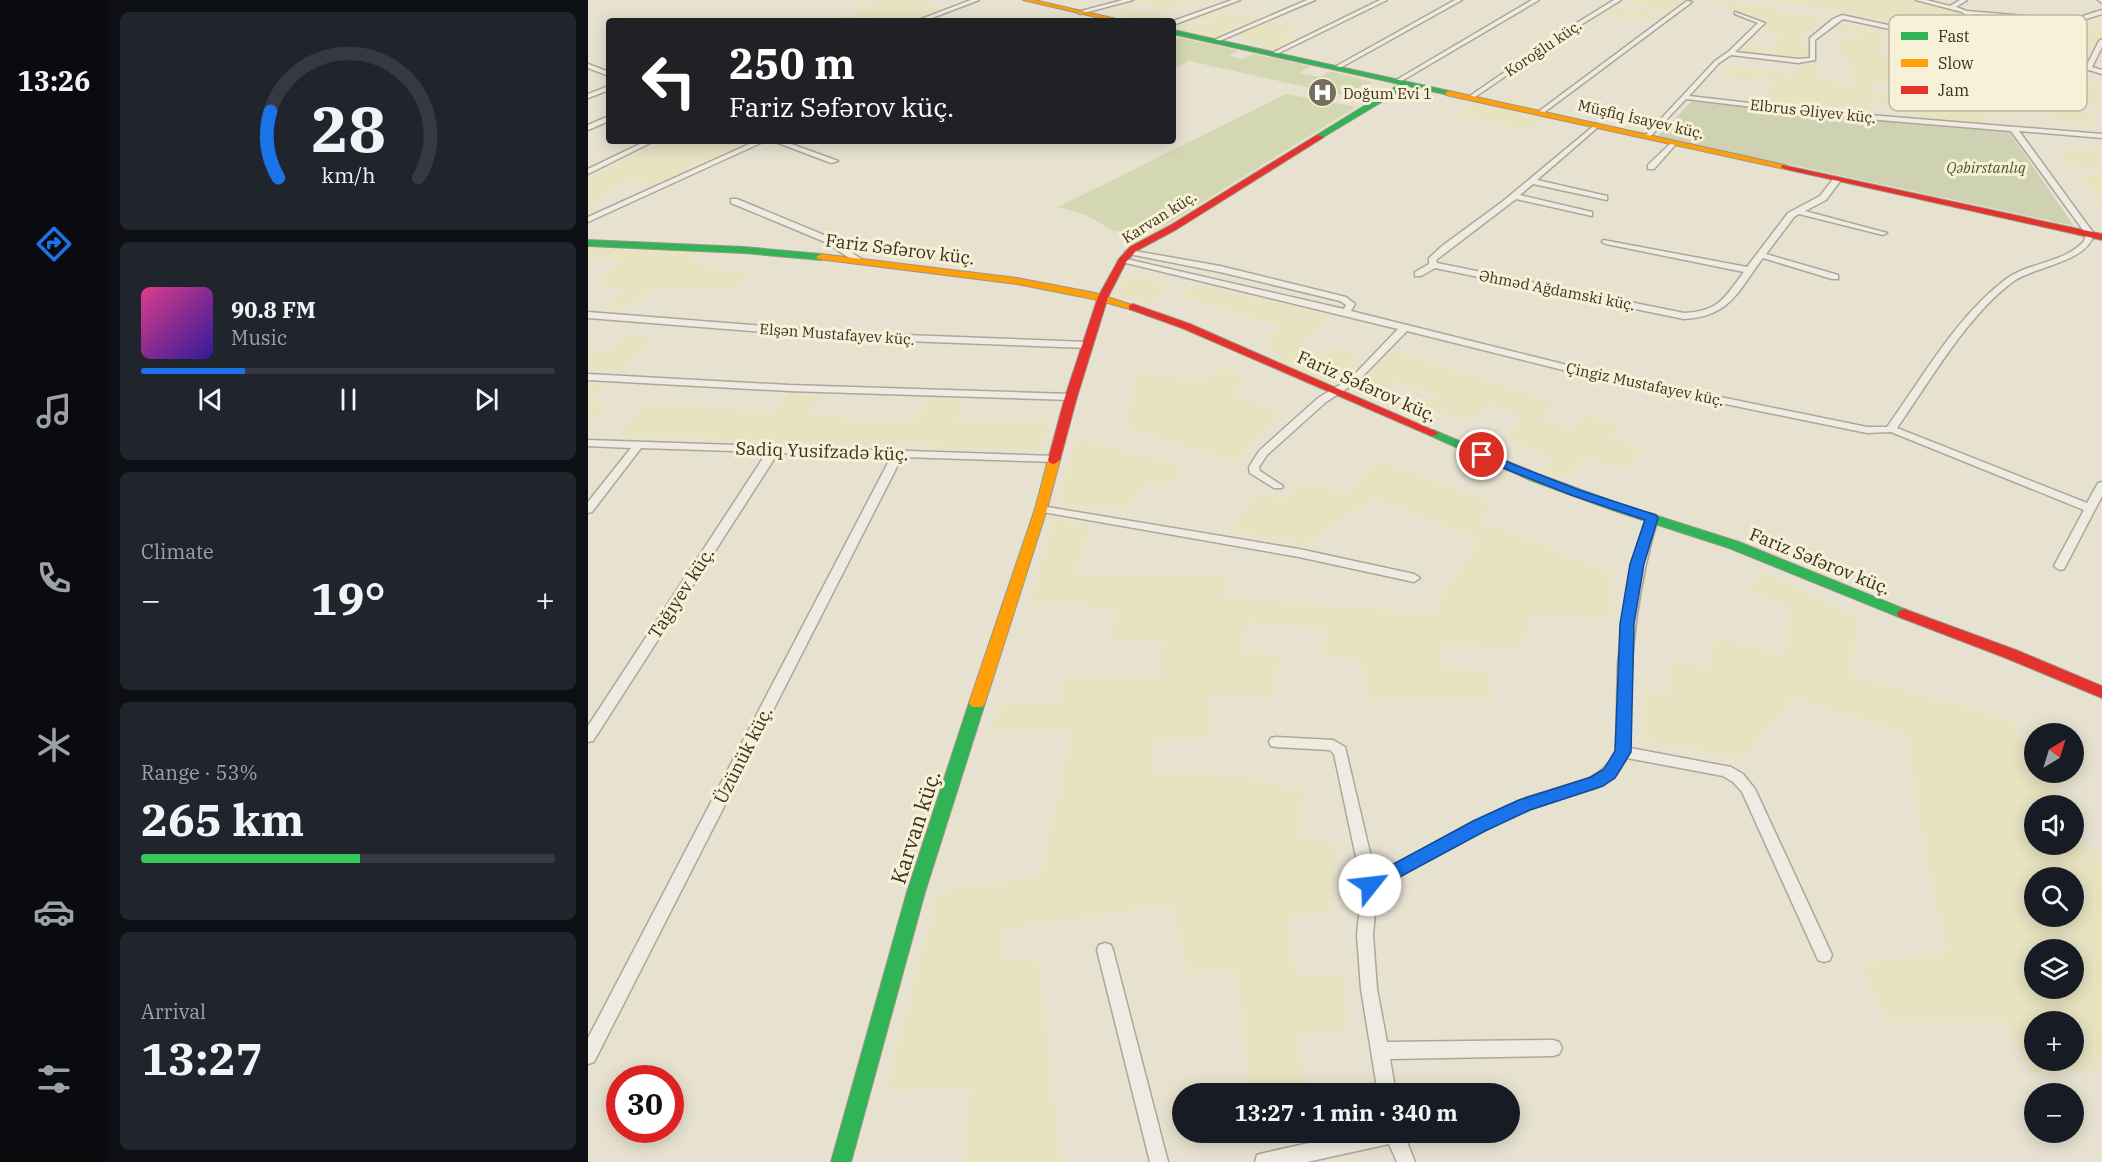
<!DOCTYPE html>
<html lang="en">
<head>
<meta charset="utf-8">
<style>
  body { margin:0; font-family:"IBM Plex Serif",serif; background:#20242c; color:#f1f3f6; height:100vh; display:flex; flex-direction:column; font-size:22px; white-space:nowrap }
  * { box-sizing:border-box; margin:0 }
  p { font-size:20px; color:#9ea1a6 }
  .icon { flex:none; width:33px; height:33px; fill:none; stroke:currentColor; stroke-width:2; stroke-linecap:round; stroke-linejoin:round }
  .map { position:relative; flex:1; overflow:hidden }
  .side { display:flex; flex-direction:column; gap:12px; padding:12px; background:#0d0f14; width:480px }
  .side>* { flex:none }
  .top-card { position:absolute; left:18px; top:18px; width:570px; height:126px; border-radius:6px; box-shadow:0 3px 15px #0003; background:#202124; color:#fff; overflow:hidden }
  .needle { width:39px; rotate:38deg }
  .controls { position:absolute; left:1436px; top:723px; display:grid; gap:12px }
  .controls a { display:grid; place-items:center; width:60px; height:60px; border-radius:50%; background:#171b24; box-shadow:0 3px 15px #0003; font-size:30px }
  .speed { position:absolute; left:18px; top:1065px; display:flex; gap:12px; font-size:30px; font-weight:700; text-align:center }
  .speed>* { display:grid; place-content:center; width:78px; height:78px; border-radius:50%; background:#171b24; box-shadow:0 3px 15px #0003; line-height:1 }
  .speed .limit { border:9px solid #d22; background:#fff; color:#111 }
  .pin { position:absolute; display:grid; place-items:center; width:51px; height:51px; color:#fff; margin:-26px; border:3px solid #fff; border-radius:50%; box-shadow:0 2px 6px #0007 }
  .me { position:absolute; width:66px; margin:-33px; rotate:61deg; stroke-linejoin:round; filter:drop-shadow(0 0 4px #0008) }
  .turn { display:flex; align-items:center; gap:21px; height:126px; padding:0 24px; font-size:27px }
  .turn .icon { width:78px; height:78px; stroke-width:2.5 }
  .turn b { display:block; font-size:42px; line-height:51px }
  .big { font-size:45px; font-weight:700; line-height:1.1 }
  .side .card { flex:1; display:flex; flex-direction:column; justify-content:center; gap:9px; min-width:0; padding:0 21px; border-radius:9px; background:#20242c }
  .side .dial { align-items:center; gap:0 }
  .dial svg { height:156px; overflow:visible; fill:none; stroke:#363941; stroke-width:7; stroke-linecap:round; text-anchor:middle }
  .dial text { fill:#f1f3f6; stroke:none }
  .song { display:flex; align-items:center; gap:18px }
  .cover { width:72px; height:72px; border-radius:9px; background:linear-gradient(135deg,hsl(330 70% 55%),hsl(250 70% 35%)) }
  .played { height:6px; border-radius:3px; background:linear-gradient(90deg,#1a73e8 25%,#363941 25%) }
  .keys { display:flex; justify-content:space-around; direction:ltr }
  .heat { display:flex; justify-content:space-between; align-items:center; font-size:33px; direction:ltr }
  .charge { height:9px; border-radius:4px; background:linear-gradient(90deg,#34c759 53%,#363941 0) }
  .trip { position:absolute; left:584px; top:1083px; width:348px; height:60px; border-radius:30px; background:#171b24; box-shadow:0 3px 15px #0003; font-weight:700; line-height:60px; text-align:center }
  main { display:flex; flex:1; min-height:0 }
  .tabs { display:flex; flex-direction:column; width:108px; justify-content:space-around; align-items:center; background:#090b0e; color:#9ea1a6 }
  .tabs .icon { width:42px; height:42px }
  .tabs .current { color:#1a73e8 }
  .tabs b { font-size:27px; color:#f1f3f6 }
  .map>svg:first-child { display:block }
  .farmland { fill:#e7e2c0; fill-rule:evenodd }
  .green { fill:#d4d8b2 }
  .cemetery { fill:#cfd2b2 }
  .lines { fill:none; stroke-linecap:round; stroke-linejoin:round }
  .street-casing { stroke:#ada798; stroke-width:3 }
  .fast-casing { stroke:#9c9688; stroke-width:2 }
  .slow-casing { stroke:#9c9688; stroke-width:2 }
  .jam-casing { stroke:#9c9688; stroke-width:2 }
  .street { fill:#efebe2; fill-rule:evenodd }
  .fast { fill:#30b455; fill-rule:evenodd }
  .slow { fill:#ff9f0a; fill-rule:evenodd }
  .jam { fill:#e5322d; fill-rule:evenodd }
  .route { fill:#1a73e8; stroke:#114b97; stroke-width:1.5 }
  .labels { text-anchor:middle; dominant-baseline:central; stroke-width:6; stroke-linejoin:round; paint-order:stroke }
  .far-street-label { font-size:15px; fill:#3d301f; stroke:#f7f1d7 }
  .far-poi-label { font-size:15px; fill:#3d301f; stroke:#f7f1d7; text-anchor:start }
  .far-park-label { font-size:15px; font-style:italic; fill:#485a25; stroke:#f7f1d7 }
  .street-label { font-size:18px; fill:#3d301f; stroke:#f7f1d7 }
  .near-street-label { font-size:21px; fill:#3d301f; stroke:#f7f1d7 }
  .key { fill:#f7f1d7; stroke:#bfb7a0; stroke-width:1.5 }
  .key-label { font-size:16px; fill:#3d301f }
</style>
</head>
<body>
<main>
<nav class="tabs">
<b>13:26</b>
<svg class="icon current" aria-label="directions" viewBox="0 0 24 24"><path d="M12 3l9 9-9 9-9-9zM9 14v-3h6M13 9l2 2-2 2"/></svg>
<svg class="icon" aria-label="music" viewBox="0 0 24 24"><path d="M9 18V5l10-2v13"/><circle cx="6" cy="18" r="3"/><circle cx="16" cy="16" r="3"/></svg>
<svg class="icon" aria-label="phone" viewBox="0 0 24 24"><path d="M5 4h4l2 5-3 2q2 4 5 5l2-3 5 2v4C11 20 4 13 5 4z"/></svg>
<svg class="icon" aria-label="climate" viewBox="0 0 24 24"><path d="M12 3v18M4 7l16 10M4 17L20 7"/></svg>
<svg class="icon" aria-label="car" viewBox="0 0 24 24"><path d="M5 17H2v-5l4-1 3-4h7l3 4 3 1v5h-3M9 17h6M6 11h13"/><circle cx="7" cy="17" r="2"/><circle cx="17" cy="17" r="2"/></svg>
<svg class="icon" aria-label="filters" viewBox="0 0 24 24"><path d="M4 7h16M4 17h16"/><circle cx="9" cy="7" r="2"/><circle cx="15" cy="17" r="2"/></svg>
</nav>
<section class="side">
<div class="card dial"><svg viewBox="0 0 100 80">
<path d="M14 69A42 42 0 1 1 86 69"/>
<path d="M14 69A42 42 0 0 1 10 35" stroke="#1a73e8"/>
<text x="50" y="56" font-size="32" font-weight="700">28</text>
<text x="50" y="72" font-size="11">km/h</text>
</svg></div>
<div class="card">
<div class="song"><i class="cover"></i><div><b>90.8 FM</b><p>Music</p></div></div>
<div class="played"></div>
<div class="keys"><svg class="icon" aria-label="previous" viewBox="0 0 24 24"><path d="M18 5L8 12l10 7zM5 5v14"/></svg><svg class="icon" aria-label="pause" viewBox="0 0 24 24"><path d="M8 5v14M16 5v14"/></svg><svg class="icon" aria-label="next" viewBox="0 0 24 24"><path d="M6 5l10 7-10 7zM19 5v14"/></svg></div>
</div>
<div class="card"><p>Climate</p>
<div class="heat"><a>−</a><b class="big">19°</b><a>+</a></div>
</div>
<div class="card"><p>Range · 53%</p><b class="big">265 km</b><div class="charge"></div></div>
<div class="card"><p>Arrival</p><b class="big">13:27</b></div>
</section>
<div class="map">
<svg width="1514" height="1162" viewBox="0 0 1514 1162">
  <rect width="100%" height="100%" fill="#e7e2d0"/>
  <path class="farmland" d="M295,0l33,1 27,7 -31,13h-45l5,-2 -8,-3 -13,4 -8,-2 21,-7 -17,-6 8,-2 11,2z
    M555,0h52l-38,13 16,5 -8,3h-15l-41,-10 14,-5 20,5 13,-5 -18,-5z
    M1039,0h60l-20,12 -14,-2 -6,5 11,2 -4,2 -16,-2 -6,4 -26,-7 12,-6 23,3 6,-4 -24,-4z
    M1179,0h145l47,12 5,7h-22l-2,7 44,4 14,9 -43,-5 -31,-8 1,-3 -36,-8 -12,5 -50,-11z
    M1133,1h16l86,18 -20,20 6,16 -1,3h-19l-47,-6 6,-7 23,2 9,-12 -17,-3 6,-9 -6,-4 -48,-15z
    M630,10l39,9 -42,19 -41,-10 16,-6 15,3 10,-3 -16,-5z
    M681,21l30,6 -17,8 13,3 -21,11 -35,-7 8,-4 -11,-3z
    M1251,24l49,11 -11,19 27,5 -5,16 26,4 -2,8 -51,-5 -3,8 21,3 -1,6 35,3 1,-7 91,11 5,11 -34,-4 -1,11 -67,-5 -2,-11 -46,-6 -3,12 -21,-2 1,-6 -49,-5 -2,7 -34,-4 11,-24 -18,-4 -2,6 -35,-7 8,-9 22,4 7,-2 36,6 12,-11 17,2 -6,13 40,8 5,-7 -10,-2 2,-9 -14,-20 1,-10 19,2 3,-4 -30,-6z
    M1476,24l38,5v18l-43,-8z
    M1362,50l104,24 -1,11 26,3 1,-6 22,3v21l-44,-5 4,7 29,4 6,14 -45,-4v-6l-18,-3 -3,-18 -32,-4 -5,4 -33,-4 2,-5 15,1 1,-9 -18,-4 -3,6 -46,-8 15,-18 15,3z
    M885,103l71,15 -15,13 -73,-17z
    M75,141h70l9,4 -87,39 -23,-5 -23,9 6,3 -25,11 12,6 -14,6v-35z
    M1471,147l43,5v21l-4,-5 -29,-2z
    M1490,175h24v27z
    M0,248l113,4 -12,11 61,11 -13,13 -82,1 -33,21 -19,-1 22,-20 -34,-3 33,-25 -36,-2z
    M540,274l44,13 -22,17 -35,-10z
    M608,284l134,32 -35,37 18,6 13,-13 35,11 -26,28 -56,-24 4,-7 -23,-8 23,-20 -103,-29z
    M39,336l30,2 -37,33 -32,-2v-19l19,1z
    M805,351l160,50 -10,18 29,10 13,-14 33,10 -8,13 32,10 -18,22 -40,-12 -20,22 -22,-8 12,-15 -49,-17 17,-23 -33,-13 -19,18 -45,-16 11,-12 -41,-13 -20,17 -21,-8z
    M634,368l24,7 -12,18 46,19 -43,50 -112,-35 12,-53 69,6z
    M0,384l15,1 -14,16 19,1 -20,24z
    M203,393l32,3 -15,20 107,5 15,-21 35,1 -10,19 94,2 -8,28 -424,-15 31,-32 127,9z
    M489,439l108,27 -14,19 -26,-3 -19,29 -68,-7z
    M790,460l115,43 -14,17 135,53 -1,45 -83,-3 -7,34 -80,-4 -1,22 46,6 4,28h-124l-7,-42 -40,-2 7,-27 -78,-8 -13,28 44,5 -9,41 -63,-1 2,43 -57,1v32l84,5 65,14 -2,48 37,5 -7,70 -45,4 10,60 48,-1 4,56 -53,1 14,60h-58l-14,-122 -49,4 -16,-71 -167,26 -3,29h36l23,203h-98l7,-74 -84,3 52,-200 102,-15 32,-144 -82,2 6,-28 64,-2 5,-26h94l3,-39h-52l6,-31 -87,-5 25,-83 36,6 -15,49h152l-4,22 215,17 6,-22 35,-53 -104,-41 -71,47 -76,-15 31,-39 23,11 19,-21 45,14z
    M1175,572l94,46 -5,58 161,44 5,19 16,9v24l32,1 -15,32 -17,1v38h39v-4l29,17v212l-73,3 -21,-50h-119l-30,-58 89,-11 -22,-92 -20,-128 -114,-36 -48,61 -102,-17 1,-51 27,4v-34l38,8 9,-31 67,18 7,-47 -45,-17zM1446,878h39v38h-39zM1446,950h39v38h-39zM1446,1022h39v38h-39z"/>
  <path class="green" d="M592,38l58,12 -9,6 14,3 11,-5 56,12 -11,7 21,4 9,-6 43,11 -22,15 -161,-36 -16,8v-28z
    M698,94l70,13 -192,119 -18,7 -32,-2 -28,-16 -28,-8z"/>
  <path class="cemetery" d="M1115,100l85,12 219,17 67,97 -416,-90 33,-34z"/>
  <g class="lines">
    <defs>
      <path id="street" d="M383,0h8l-55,21h-8z
        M535,0h10l-53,14 -3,-2z
        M644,0h8l-67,25v-4z
        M719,0h8l-98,42 -5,-1z
        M792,0h7l-112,55 -5,-1z
        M867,0h7l-124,69 -5,-1z
        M944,0h7l-141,83 -5,-1z
        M1026,0h7l-50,31 -99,68 -5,-1 100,-69z
        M1328,0h10l24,6 10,-6h7l-11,7 11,4 103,9 32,-10v4l-32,10 -98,-10c33,27 74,39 115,51l12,-24 3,-2v8l-10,20 10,3v4l-72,-22 -14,-7 -18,-1 -28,3 -33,-8 -26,28 -2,-3 23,-26 -89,-19 -28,21v20l-17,3 -67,-8 -12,8 -30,33 131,15 282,23v4l-83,-7 75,103c-7,28 -58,32 -80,47 -46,33 -84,100 -117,147l190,75 11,-20 4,-1v14l-38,73 -4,1 -6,-4 30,-56 -193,-78 -24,1 -288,-59 -172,-43 -50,51 -31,20 -59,53 -8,12 1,4 23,15 -1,2h-8l-24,-15 -1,-6 10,-16 59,-53 33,-20 47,-49 -280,-68 4,-3 222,51 2,-4 -6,-4 -120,-29 -91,-18 -4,-2 4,-2 91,16 126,31 9,7 -4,7 228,57 288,59h20c36,-50 69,-110 119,-148 23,-17 59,-16 78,-38l2,-7 -75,-103 -191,-16 -134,-16 -37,39 -5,-1 71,-76 13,-9 30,-29 -23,-9v-2l30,11 -30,29 63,7 12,-1v-20l23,-19 9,-4 128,28 38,-2 -31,-17 -15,-12z
        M1510,0h4v3z
        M1099,1l5,1 -150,112h-4v-2z
        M0,64l21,8v4l-21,-8z
        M21,86v4l-21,8v-4z
        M21,116v5l-21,9v-5z
        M1008,124l2,1v2l-61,53 70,16v4l-74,-16 -13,11 72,17v4l-76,-17 -80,61 1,3 247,50c36,-2 40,-15 60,-41l-138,-28 -4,-2 1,-2 144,27 41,-54 32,-17 14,-18h3l4,2 -15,20 -21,11 82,22 -4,2 -84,-21 -5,3 -28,37 72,21v4h-6l-69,-21c-26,34 -32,58 -79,61l-249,-51 -14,8h-6v-4l14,-8v-6l13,-12 60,-44z
        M58,141h8l-66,33v-5z
        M168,141h9l-177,81v-5z
        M185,141h10l55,20 -7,2z
        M1084,142l5,1 -23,26h-6v-4z
        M143,199h6l94,39 33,23 -7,2 -32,-21 -94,-39z
        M0,312l265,21 234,9 5,3 -5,3 -234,-9 -265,-21z
        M0,374l201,11 282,9 5,3 -5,3 -282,-9 -201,-11z
        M0,440l467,16 5,3 -5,3 -153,-5 -308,605 -6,2v-26l303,-581 -113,-4 -185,288 -5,1v-16l179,-274 -126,-4 -49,64 -4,1v-11l43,-54 -43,-2z
        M453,506l258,43 115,25 6,4 -6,4 -115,-25 -262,-46 -2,-2 2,-2z
        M1064,514l6,4c-23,76 -30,151 -28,230l101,19 12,7 12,15 77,166 -2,5 -6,2 -6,-2 -76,-168 -9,-10 -10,-6 -96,-18 -11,17 -20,13 -70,22 -57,28 -92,51 -4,46 4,54 10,53 166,-2 6,2 3,6 -3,6 -6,2 -163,3 6,35h-18l-17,-105 -4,-54 5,-50 -28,-131 -4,-4 -54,-3 -5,-1 -2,-4 2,-4 5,-1 57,3 12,7 30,127 121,-63 29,-13 61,-18 13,-8 10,-9 7,-11 2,-89 7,-59 12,-58 9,-28z
        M517,943l6,2 2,5 55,212h-18l-53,-212 2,-5z
        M770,1132h45l12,30h-18l-8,-18 -82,18h-52l2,-7 7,-2z"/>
      <path id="fast" d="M585,30l276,61 4,2 -4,2 -41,-9 -88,53h-3v-4l83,-51 -227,-50z
        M0,240l156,7 77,7 5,3 -5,3 -77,-7 -156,-7z
        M845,430l105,44 82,30 119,38 170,69 2,3 -7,5 -5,-2 -170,-69 -117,-38 -82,-30 -101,-45 -2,-2z
        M389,697l5,2 3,4 -60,189 -74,270h-20l76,-270 62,-189 3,-4z"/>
      <path id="slow" d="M435,0h11l91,21h-12z
        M861,91l336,74 4,2 -4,2 -339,-74 -1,-2z
        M233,254l196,24 78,15 43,14 -5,3 -40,-11 -76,-15 -199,-25 -2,-2z
        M466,456l6,4 -13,49 -62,194 -3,4h-10l-3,-4 66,-194 13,-49z"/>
      <path id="jam" d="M729,135l7,2 -147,92 -41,22 -10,11 -18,35 -31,100 -17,63 -6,4 -4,-1 -2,-3 17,-63 33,-100 21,-38 11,-12 41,-22z
        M1194,165l320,69v6l-317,-71 -4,-2z
        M545,304l57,20 249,109 -6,3 -4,-1 -247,-107 -53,-19v-4z
        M1316,609l112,41 86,36v12l-96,-40 -107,-41 -2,-3 2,-3z"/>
    </defs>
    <use href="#street" class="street-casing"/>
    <use href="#fast" class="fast-casing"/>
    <use href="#slow" class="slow-casing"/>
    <use href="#jam" class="jam-casing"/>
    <use href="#street" class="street"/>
    <use href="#fast" class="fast"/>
    <use href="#slow" class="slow"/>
    <use href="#jam" class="jam"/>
  </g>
  <path class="route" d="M894,452l97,38 77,25 2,3 -14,46 -10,60 -3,128 -16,26 -12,8 -73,24 -45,21 -115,62 -6,-2 -3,-6 3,-5 109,-59 46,-21 72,-23 13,-8 11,-18 5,-127 10,-60 15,-44 -74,-25 -93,-37v-5z"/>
  <defs>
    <symbol id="hospital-disc" viewBox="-11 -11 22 22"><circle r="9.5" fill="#786e5d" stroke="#f7f1d7"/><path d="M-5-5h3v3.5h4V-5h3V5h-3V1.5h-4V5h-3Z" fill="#fff"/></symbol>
  </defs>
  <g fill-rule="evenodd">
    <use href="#hospital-disc" x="718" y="76" width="33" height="33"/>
  </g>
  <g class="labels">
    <g class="far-street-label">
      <text transform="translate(955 48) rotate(-34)">Koroğlu küç.</text>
      <text transform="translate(1225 111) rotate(6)">Elbrus Əliyev küç.</text>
      <text transform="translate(1053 119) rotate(13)">Müşfiq İsayev küç.</text>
      <text transform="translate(571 217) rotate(-32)">Karvan küç.</text>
      <text transform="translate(969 290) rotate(11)">Əhməd Ağdamski küç.</text>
      <text transform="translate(249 334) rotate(4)">Elşən Mustafayev küç.</text>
      <text transform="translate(1057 384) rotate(12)">Çingiz Mustafayev küç.</text>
    </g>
    <g class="far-poi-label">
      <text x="755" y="93">Doğum Evi 1</text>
    </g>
    <g class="far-park-label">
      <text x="1398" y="167">Qəbirstanlıq</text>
    </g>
    <g class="street-label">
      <text transform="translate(312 249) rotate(7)">Fariz Səfərov küç.</text>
      <text transform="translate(779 386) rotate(24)">Fariz Səfərov küç.</text>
      <text transform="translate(234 451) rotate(2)">Sadiq Yusifzadə küç.</text>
      <text transform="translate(1232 561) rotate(22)">Fariz Səfərov küç.</text>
      <text transform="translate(93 593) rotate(-57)">Tağıyev küç.</text>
      <text transform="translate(155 755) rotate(-63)">Üzünük küç.</text>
    </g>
    <g class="near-street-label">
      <text transform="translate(327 827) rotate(-72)">Karvan küç.</text>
    </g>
  </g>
  <rect x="1301" y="15" width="198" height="96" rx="9" class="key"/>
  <rect x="1313" y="32" width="27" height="8" fill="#30b455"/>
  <rect x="1313" y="59" width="27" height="8" fill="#ff9f0a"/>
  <rect x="1313" y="86" width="27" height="8" fill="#e5322d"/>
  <g class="key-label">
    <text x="1350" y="42">Fast</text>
    <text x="1350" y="69">Slow</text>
    <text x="1350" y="96">Jam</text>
  </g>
</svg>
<div class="controls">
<a><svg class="needle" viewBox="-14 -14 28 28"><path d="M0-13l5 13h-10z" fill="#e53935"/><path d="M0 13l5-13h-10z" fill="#9ea1a6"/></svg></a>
<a><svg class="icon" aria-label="sound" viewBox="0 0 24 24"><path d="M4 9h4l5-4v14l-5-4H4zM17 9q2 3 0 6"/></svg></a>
<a><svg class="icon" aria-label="search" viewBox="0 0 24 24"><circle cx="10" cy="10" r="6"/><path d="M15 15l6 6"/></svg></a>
<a><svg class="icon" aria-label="layers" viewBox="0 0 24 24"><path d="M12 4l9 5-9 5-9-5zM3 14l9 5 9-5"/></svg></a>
<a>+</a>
<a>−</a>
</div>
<div class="speed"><div class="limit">30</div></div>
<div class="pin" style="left:894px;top:455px;background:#d93025"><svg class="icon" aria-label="arrive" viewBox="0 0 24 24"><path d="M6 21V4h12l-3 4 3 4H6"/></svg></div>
<svg class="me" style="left:782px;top:885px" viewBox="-20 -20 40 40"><circle r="19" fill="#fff"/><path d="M0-13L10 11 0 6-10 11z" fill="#1a73e8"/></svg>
<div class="trip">13:27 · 1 min · 340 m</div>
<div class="top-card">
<div class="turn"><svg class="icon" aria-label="left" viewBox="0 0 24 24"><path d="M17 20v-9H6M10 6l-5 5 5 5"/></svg><div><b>250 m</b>Fariz Səfərov küç.</div></div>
</div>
</div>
</main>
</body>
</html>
